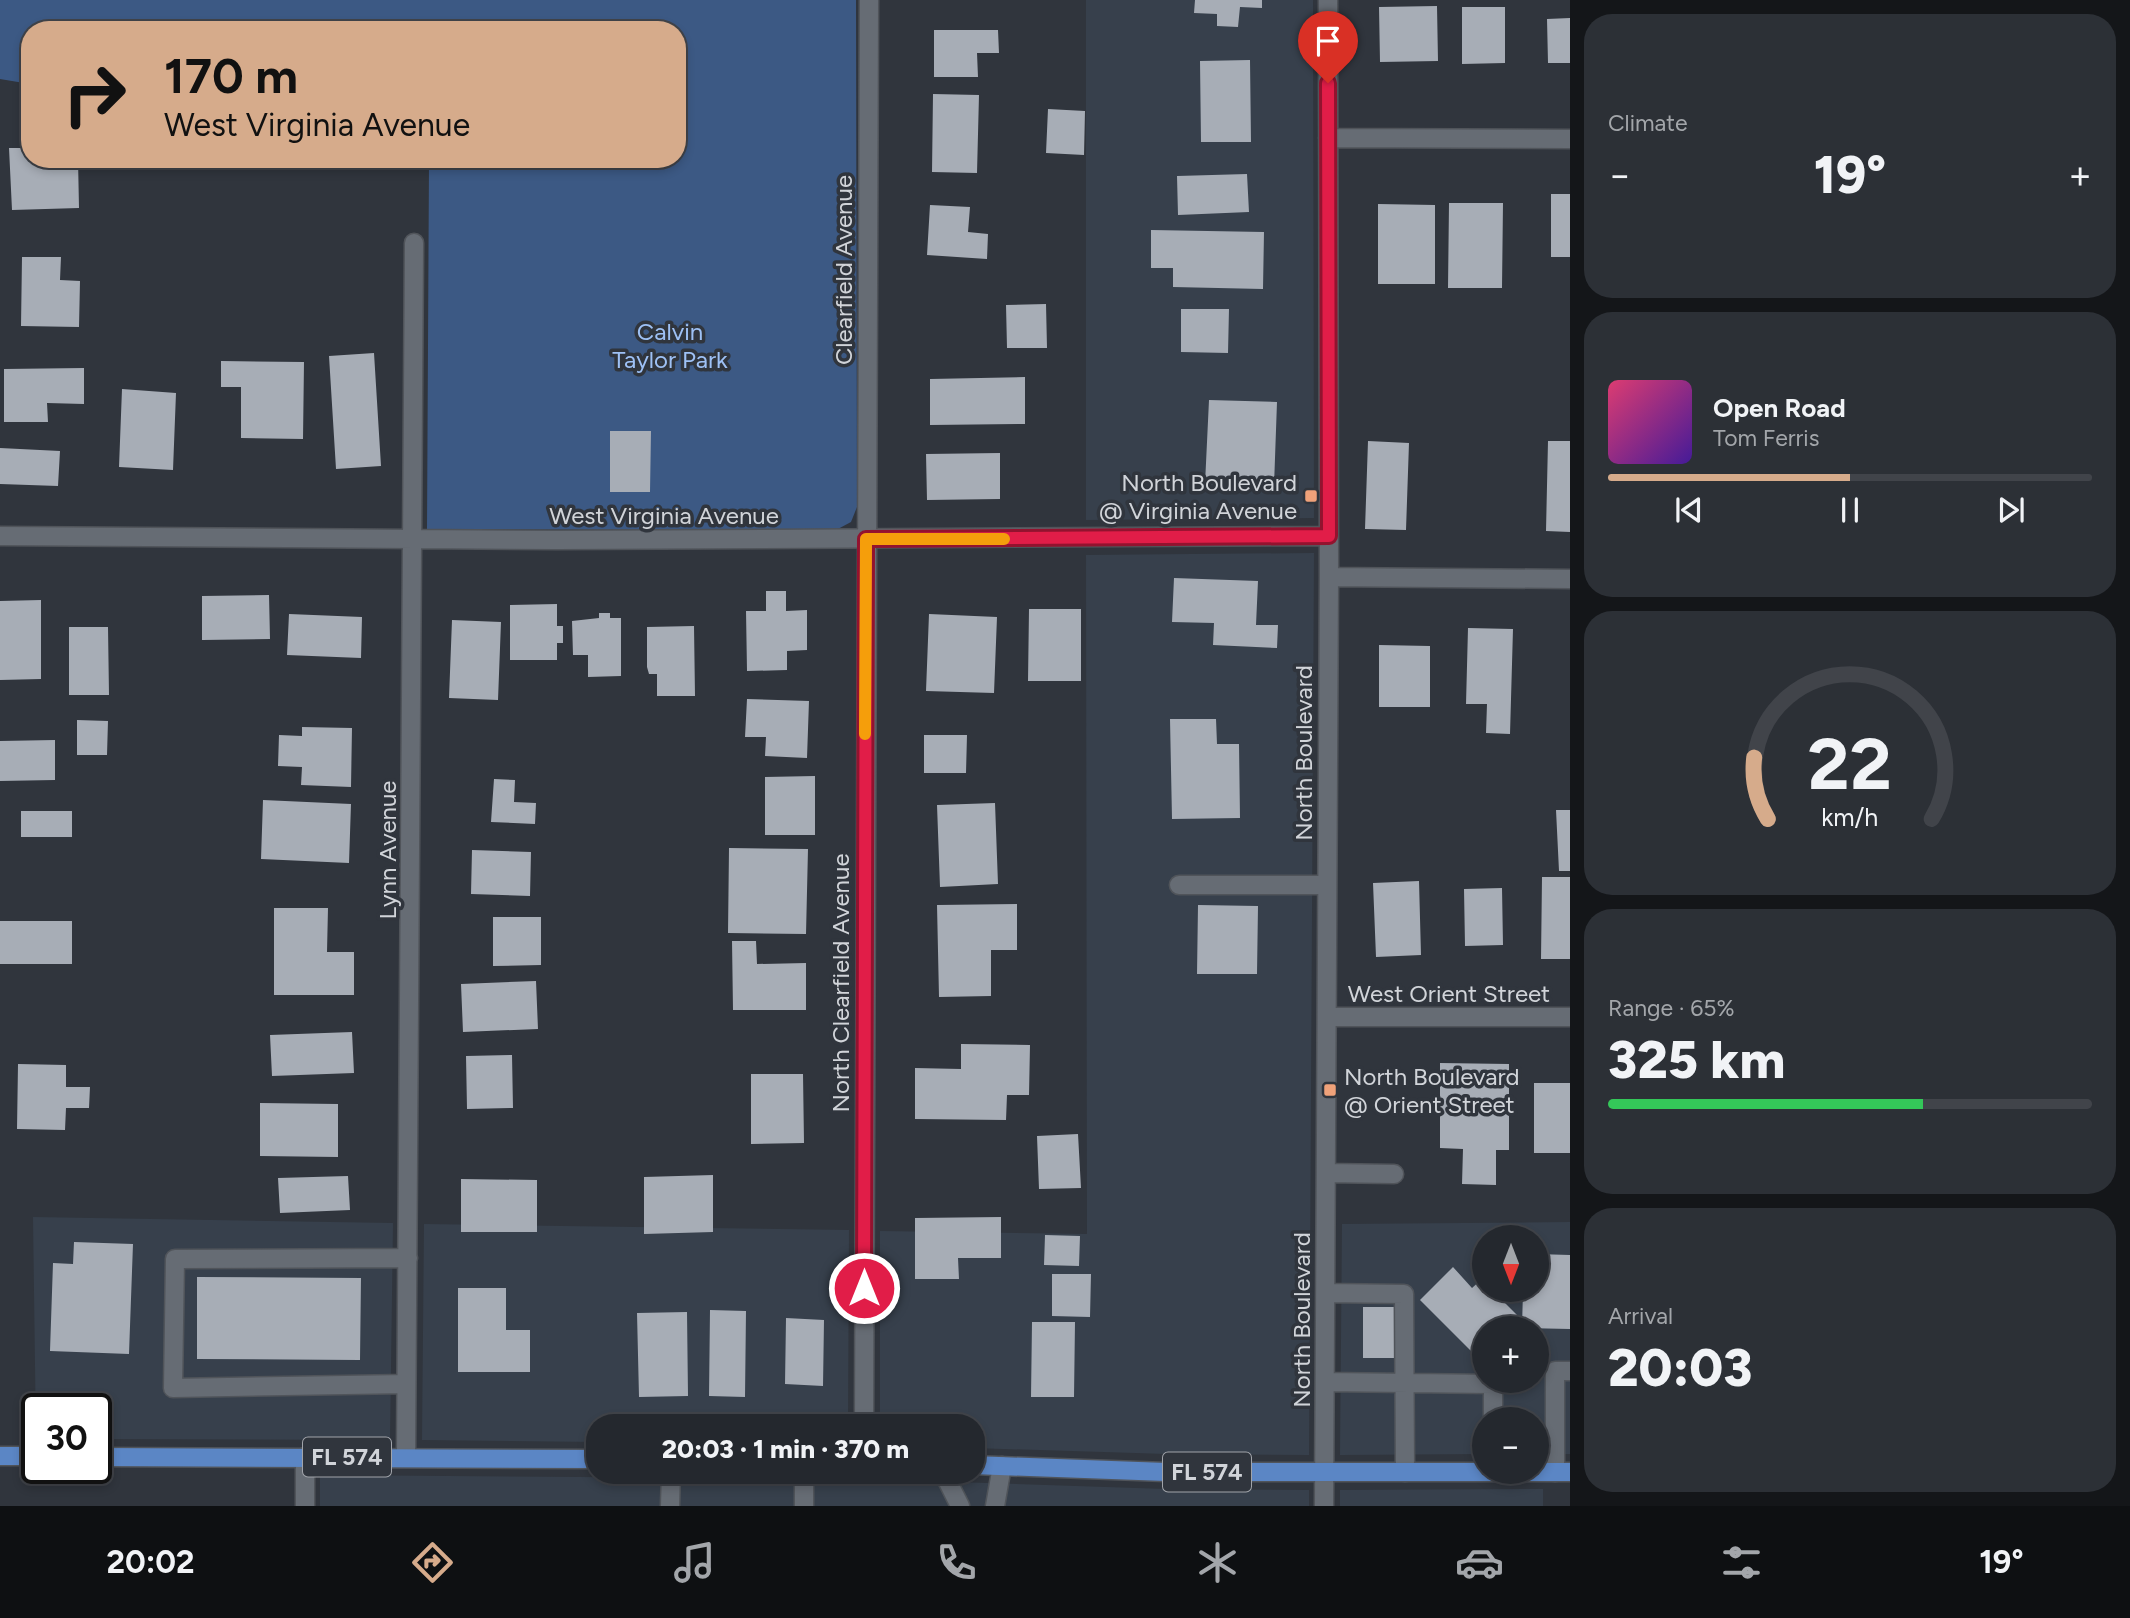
<!DOCTYPE html>
<html lang="en">
<head>
<meta charset="utf-8">
<style>
  body { margin:0; font-family:Figtree,sans-serif; background:#2c3036; color:#f1f3f6; height:100vh; display:flex; flex-direction:column; font-size:26px; white-space:nowrap }
  * { box-sizing:border-box; margin:0 }
  p { font-size:23px; color:#a3a6aa }
  .icon { flex:none; width:38px; height:38px; fill:none; stroke:currentColor; stroke-width:2; stroke-linecap:round; stroke-linejoin:round }
  .map { position:relative; flex:1; overflow:hidden }
  .drawer { display:flex; flex-direction:column; gap:14px; padding:14px; background:#141619; width:560px }
  .drawer>* { flex:none }
  .hud { position:absolute; left:21px; top:21px; width:665px; height:147px; border-radius:28px; box-shadow:0 4px 10px #0003,0 0 0 2px #41444a; background:#d6ab8b; color:#111; overflow:hidden }
  .needle { width:46px; rotate:180deg }
  .fabs { position:absolute; left:1472px; top:1225px; display:grid; gap:14px }
  .fabs a { display:grid; place-items:center; width:77px; height:77px; border-radius:50%; background:#24282e; box-shadow:0 4px 10px #0003,0 0 0 2px #41444a; font-size:35px }
  .speed { position:absolute; left:21px; top:1393px; display:flex; gap:14px; font-size:35px; font-weight:700; text-align:center }
  .speed>* { display:grid; place-content:center; width:91px; height:91px; border-radius:50%; background:#24282e; box-shadow:0 4px 10px #0003,0 0 0 2px #41444a; line-height:1 }
  .speed .limit { border:4px solid #111; border-radius:10px; background:#fff; color:#111 }
  .pin { position:absolute; display:grid; place-items:center; width:60px; height:60px; color:#fff; margin:-72px -30px; border-radius:50% 50% 50% 0; rotate:-45deg; box-shadow:0 0 7px #0007 }
  .pin .icon { rotate:45deg }
  .me { position:absolute; width:77px; margin:-38px; rotate:0deg; stroke-linejoin:round; filter:drop-shadow(0 0 5px #0008) }
  .turn { display:flex; align-items:center; gap:24px; height:147px; padding:0 28px; font-size:32px }
  .turn .icon { width:91px; height:91px; stroke-width:2.5 }
  .turn b { display:block; font-size:49px; line-height:60px }
  .big { font-size:52px; font-weight:800; line-height:1.1 }
  .drawer .card { flex:1; display:flex; flex-direction:column; justify-content:center; gap:10px; min-width:0; padding:0 24px; border-radius:28px; background:#2c3036 }
  .drawer .dial { align-items:center; gap:0 }
  .dial svg { height:182px; overflow:visible; fill:none; stroke:#41444a; stroke-width:7; stroke-linecap:round; text-anchor:middle }
  .dial text { fill:#f1f3f6; stroke:none }
  .song { display:flex; align-items:center; gap:21px }
  .cover { width:84px; height:84px; border-radius:10px; background:linear-gradient(135deg,hsl(340 70% 55%),hsl(260 70% 35%)) }
  .played { height:7px; border-radius:4px; background:linear-gradient(90deg,#d6ab8b 50%,#41444a 50%) }
  .keys { display:flex; justify-content:space-around; direction:ltr }
  .heat { display:flex; justify-content:space-between; align-items:center; font-size:38px; direction:ltr }
  .charge { height:10px; border-radius:5px; background:linear-gradient(90deg,#34c759 65%,#41444a 0) }
  .trip { position:absolute; left:586px; top:1414px; width:399px; height:70px; border-radius:28px; background:#24282e; box-shadow:0 4px 10px #0003,0 0 0 2px #41444a; font-weight:800; line-height:70px; text-align:center }
  .dock { display:flex; height:112px; justify-content:space-around; align-items:center; background:#0e1012; color:#a3a6aa }
  .dock .icon { width:49px; height:49px }
  .dock .current { color:#d6ab8b }
  .dock b { font-size:32px; color:#f1f3f6 }
  main { display:flex; flex:1; min-height:0 }
  .map>svg:first-child { display:block }
  .built { fill:#37404c; fill-rule:evenodd }
  .green { fill:#3c5984 }
  .building { fill:#a7adb6 }
  .lines { fill:none; stroke-linecap:round; stroke-linejoin:round }
  .minor-casing { stroke:#50545a; stroke-width:21 }
  .major-casing { stroke:#50545a; stroke-width:21 }
  .minor { stroke:#666c74; stroke-width:18 }
  .major { stroke:#5b86c5; stroke-width:18 }
  .route-casing { stroke:#92132f; stroke-width:18 }
  .route { stroke:#e11d48; stroke-width:12 }
  .slow { stroke:#f59e0b; stroke-width:12 }
  .poi-dot { fill:#f0a27a; stroke:#30353d; stroke-width:2.5 }
  .labels { text-anchor:middle; dominant-baseline:central; stroke-width:7; stroke-linejoin:round; paint-order:stroke }
  .shield { fill:#30353d; stroke:#a1a4aa; stroke-width:2 }
  .shield-label { font-size:23px; font-weight:bold; fill:#d1d4d9 }
  .street-label { font-size:24px; fill:#d1d4d9; stroke:#30353d }
  .park-label { font-size:24px; fill:#9ec1f5; stroke:#30353d }
  .poi-label { font-size:24px; fill:#d1d4d9; stroke:#30353d; text-anchor:end }
</style>
</head>
<body>
<main>
<div class="map">
<svg width="1570" height="1506" viewBox="0 0 1570 1506">
  <rect width="100%" height="100%" fill="#30353d"/>
  <path class="built" d="M1086,0h227l1,518 -228,2z
    M1314,553l-5,902 -142,-1 -194,-6v-22h-93v-195l207,3 -1,-679z
    M33,1217l360,6 -3,217 -294,-1v-30h-59l-1,30z
    M1570,1222v232h-33l-1,-35h-52v35l-144,1 2,-231zM1484,1237h52v53h-52zM1484,1328h52v53h-52z
    M424,1224l425,6 -1,196h-250v16l-176,-2z
    M320,1475l544,4 302,10 143,1v16h-989z
    M1543,1489v17h-203v-16z"/>
  <path class="green" d="M0,0h856l1,507 -6,15 -15,8 -409,-1 2,-368h-248l496,-2v-129h-647v54l-30,-5z"/>
  <path class="building" d="M1195,0h67v8l-22,-1 -2,20 -21,-1v-12l-23,-1z
    M1437,6l1,55 -58,1 -1,-55z
    M1462,7h43v56l-43,1z
    M1570,18v45h-22l-1,-44z
    M934,30h64l1,23h-22l1,24h-44z
    M1250,60l1,82h-50l-1,-81z
    M933,94l46,1 -2,78 -45,-1z
    M1048,109l37,2 -1,44 -38,-2z
    M9,148h21v11h48l1,49 -67,2z
    M1247,174l2,38 -71,3 -1,-39z
    M1551,194h19v63h-19z
    M1449,203h54l-1,85h-54z
    M1378,204l57,1v79h-57z
    M930,205l40,2 -2,25 20,2 -1,25 -60,-4z
    M1151,230l113,2 -1,57 -90,-2v-19h-22z
    M22,257h39l-1,23 20,1 -1,46 -58,-1z
    M1046,304l1,44h-40l-1,-43z
    M1181,309h48l-1,44 -47,-1z
    M374,353l7,113 -45,3 -7,-113z
    M221,361l83,1 -1,77 -62,-1v-51h-20z
    M84,368v36l-37,-1 1,19h-44v-53z
    M1025,377v47l-95,1v-46z
    M122,389l54,4 -3,77 -54,-3z
    M1209,400l68,2 -3,84 -69,-2z
    M610,431h41l-1,61h-40z
    M1368,441l41,2 -3,87 -41,-1z
    M1548,441h22v91l-24,-1z
    M0,448l60,3 -2,35 -58,-2z
    M1000,453v46l-73,1 -1,-46z
    M1174,578l84,3 -2,44h22l-1,23 -64,-3 1,-22 -42,-1z
    M766,591h20v20l21,-1v40l-20,1v19l-40,1 -1,-60h20z
    M269,595l1,44 -68,1v-44z
    M41,600v79l-41,1v-79z
    M557,604v22h6v17h-6v17h-47v-55z
    M1029,609h52v72h-53z
    M599,613h11v5h11v58l-33,1v-22h-15l-1,-34 27,-3z
    M289,614l73,3 -1,41 -74,-3z
    M929,614l68,3 -3,76 -68,-2z
    M452,620l49,2 -3,78 -49,-2z
    M694,626l1,70h-38v-22h-8l-2,-7v-40z
    M69,627h39l1,68h-40z
    M1468,628l45,1 -3,105 -24,-1 1,-29h-21z
    M1379,645l51,1v61h-51z
    M747,699l62,2 -2,57 -42,-2 1,-19h-21z
    M1170,719h46l1,25h22l1,74 -68,1z
    M77,720l31,1 -1,34h-30z
    M302,727l50,1 -1,59 -50,-2 1,-18 -24,-1 1,-31 23,1z
    M924,735h43l-1,38h-42z
    M55,740v40l-55,1v-40z
    M815,776v59h-50v-58z
    M494,779l21,1 -1,22 22,1 -1,21 -44,-2z
    M263,800l88,4 -2,59 -88,-4z
    M995,803l3,81 -58,3 -3,-82z
    M1556,810h14v61h-11z
    M21,811h51v26h-51z
    M729,848l79,1 -2,85 -78,-1z
    M472,850l59,2 -1,44 -59,-2z
    M1542,877h28v82h-29z
    M1419,881l2,74 -45,2 -3,-74z
    M1502,888l1,57 -38,1 -1,-57z
    M1017,904v46h-26v46l-52,1 -2,-92z
    M1198,905l60,1 -1,68h-60z
    M274,908h54l-1,44h27v43h-80z
    M493,917h48v48l-48,1z
    M0,921h72v43h-72z
    M732,941h24l1,23 49,-1v47h-73z
    M536,981l2,48 -75,3 -2,-48z
    M352,1032l2,41 -82,3 -2,-41z
    M961,1044l69,1 -1,50h-22l-1,25 -91,-1v-51l46,1z
    M512,1055l1,53 -46,1 -1,-53z
    M1440,1063l69,1v86h-13v35l-34,-1 1,-35 -23,-1z
    M18,1064l48,1v22h24l-1,21h-23l-1,22 -48,-1z
    M751,1074h52l1,69 -53,1z
    M1534,1083h36v70h-36z
    M260,1103l78,1v53l-78,-1z
    M1078,1134l3,54 -42,1 -2,-53z
    M713,1175v57l-69,2v-57z
    M348,1176l2,34 -70,3 -2,-35z
    M461,1179l76,1v52h-76z
    M1001,1217v41h-43l1,21h-44v-61z
    M1045,1235l35,1 -1,30 -35,-1z
    M74,1242l59,2 -4,110 -79,-3 3,-88 20,1z
    M1536,1254l34,1v74l-48,-1 1,-38h13z
    M1453,1267l19,21 10,-9 2,2v9h8l25,25 -13,13h-20v20l-8,8 -56,-56z
    M1052,1274h39l-1,43 -38,-1z
    M197,1277l164,1 -1,82 -163,-1z
    M458,1288h48v42h24v42h-72z
    M1363,1307h35v51h-35z
    M710,1310l36,1 -1,86 -36,-1z
    M687,1312l1,84 -49,1 -2,-84z
    M786,1318l38,2 -1,66 -38,-2z
    M1032,1322h43l-1,75h-43z"/>
  <g class="lines">
    <defs>
      <path id="minor" d="M1328,138l242,1
        M0,536l557,4 772,-4
        M1329,577l241,2
        M1179,885h147
        M1327,1017h243
        M1326,1173l68,1
        M1326,1293l78,1 1,178
        M1325,1382l168,2v35
        M406,1384l-233,4 2,-129 233,-1
        M864,1426l5,-1426
        M406,1457l8,-1214
        M943,1472l17,34
        M1555,1472v-101h15
        M305,1506v-49
        M670,1506l1,-34
        M804,1506v-34
        M995,1506l7,-40
        M1324,1506l5,-929 -1,-577"/>
      <path id="major" d="M0,1456h37
        M96,1457l502,2
        M973,1465l193,7h404"/>
    </defs>
    <use href="#minor" class="minor-casing"/>
    <use href="#major" class="major-casing"/>
    <use href="#minor" class="minor"/>
    <use href="#major" class="major"/>
  </g>
  <g class="lines">
    <defs>
      <path id="route" d="M864,1288l2,-749 463,-3 -1,-453"/>
    </defs>
    <use href="#route" class="route-casing"/>
    <use href="#route" class="route"/>
    <path class="slow" d="M865,734l1,-195h138"/>
  </g>
  <g class="poi-dot">
    <rect x="1304" y="489" width="14" height="14" rx="3.5"/>
    <rect x="1323" y="1083" width="14" height="14" rx="3.5"/>
  </g>
  <g class="labels">
    <g class="shield">
      <rect x="303" y="1437.5" width="88" height="39" rx="5"/>
      <rect x="1163" y="1452.5" width="88" height="39" rx="5"/>
    </g>
    <g class="shield-label">
      <text x="347" y="1457">FL 574</text>
      <text x="1207" y="1472">FL 574</text>
    </g>
    <g class="street-label">
      <text transform="translate(843 270) rotate(-90)">Clearfield Avenue</text>
      <text x="664" y="515">West Virginia Avenue</text>
      <text transform="translate(1303 753) rotate(-90)">North Boulevard</text>
      <text transform="translate(387 850) rotate(-90)">Lynn Avenue</text>
      <text transform="translate(840 983) rotate(-90)">North Clearfield Avenue</text>
      <text x="1449" y="993">West Orient Street</text>
      <text transform="translate(1301 1320) rotate(-90)">North Boulevard</text>
    </g>
    <g class="park-label">
      <text x="670" y="331">Calvin<tspan x="670" dy="28">Taylor Park</tspan></text>
    </g>
    <g class="poi-label">
      <text x="1297" y="482">North Boulevard<tspan x="1297" dy="28">@ Virginia Avenue</tspan></text>
      <text x="1344" y="1076" text-anchor="start">North Boulevard<tspan x="1344" dy="28">@ Orient Street</tspan></text>
    </g>
  </g>
</svg>
<div class="fabs">
<a><svg class="needle" viewBox="-14 -14 28 28"><path d="M0-13l5 13h-10z" fill="#e53935"/><path d="M0 13l5-13h-10z" fill="#a3a6aa"/></svg></a>
<a>+</a>
<a>−</a>
</div>
<div class="speed"><div class="limit">30</div></div>
<div class="pin" style="left:1328px;top:83px;background:#d93025"><svg class="icon" aria-label="arrive" viewBox="0 0 24 24"><path d="M6 21V4h12l-3 4 3 4H6"/></svg></div>
<svg class="me" style="left:864px;top:1288px" viewBox="-20 -20 40 40"><circle r="17" fill="#e11d48" stroke="#fff" stroke-width="3"/><path d="M0-11L8 9 0 5-8 9z" fill="#fff"/></svg>
<div class="trip">20:03 · 1 min · 370 m</div>
<div class="hud">
<div class="turn"><svg class="icon" aria-label="right" viewBox="0 0 24 24"><path d="M7 20v-9h11M14 6l5 5-5 5"/></svg><div><b>170 m</b>West Virginia Avenue</div></div>
</div>
</div>
<section class="drawer">
<div class="card"><p>Climate</p>
<div class="heat"><a>−</a><b class="big">19°</b><a>+</a></div>
</div>
<div class="card">
<div class="song"><i class="cover"></i><div><b>Open Road</b><p>Tom Ferris</p></div></div>
<div class="played"></div>
<div class="keys"><svg class="icon" aria-label="previous" viewBox="0 0 24 24"><path d="M18 5L8 12l10 7zM5 5v14"/></svg><svg class="icon" aria-label="pause" viewBox="0 0 24 24"><path d="M8 5v14M16 5v14"/></svg><svg class="icon" aria-label="next" viewBox="0 0 24 24"><path d="M6 5l10 7-10 7zM19 5v14"/></svg></div>
</div>
<div class="card dial"><svg viewBox="0 0 100 80">
<path d="M14 69A42 42 0 1 1 86 69"/>
<path d="M14 69A42 42 0 0 1 8 42" stroke="#d6ab8b"/>
<text x="50" y="56" font-size="32" font-weight="700">22</text>
<text x="50" y="72" font-size="11">km/h</text>
</svg></div>
<div class="card"><p>Range · 65%</p><b class="big">325 km</b><div class="charge"></div></div>
<div class="card"><p>Arrival</p><b class="big">20:03</b></div>
</section>
</main>
<nav class="dock">
<b>20:02</b>
<svg class="icon current" aria-label="directions" viewBox="0 0 24 24"><path d="M12 3l9 9-9 9-9-9zM9 14v-3h6M13 9l2 2-2 2"/></svg>
<svg class="icon" aria-label="music" viewBox="0 0 24 24"><path d="M9 18V5l10-2v13"/><circle cx="6" cy="18" r="3"/><circle cx="16" cy="16" r="3"/></svg>
<svg class="icon" aria-label="phone" viewBox="0 0 24 24"><path d="M5 4h4l2 5-3 2q2 4 5 5l2-3 5 2v4C11 20 4 13 5 4z"/></svg>
<svg class="icon" aria-label="climate" viewBox="0 0 24 24"><path d="M12 3v18M4 7l16 10M4 17L20 7"/></svg>
<svg class="icon" aria-label="car" viewBox="0 0 24 24"><path d="M5 17H2v-5l4-1 3-4h7l3 4 3 1v5h-3M9 17h6M6 11h13"/><circle cx="7" cy="17" r="2"/><circle cx="17" cy="17" r="2"/></svg>
<svg class="icon" aria-label="filters" viewBox="0 0 24 24"><path d="M4 7h16M4 17h16"/><circle cx="9" cy="7" r="2"/><circle cx="15" cy="17" r="2"/></svg>
<b>19°</b>
</nav>
</body>
</html>
